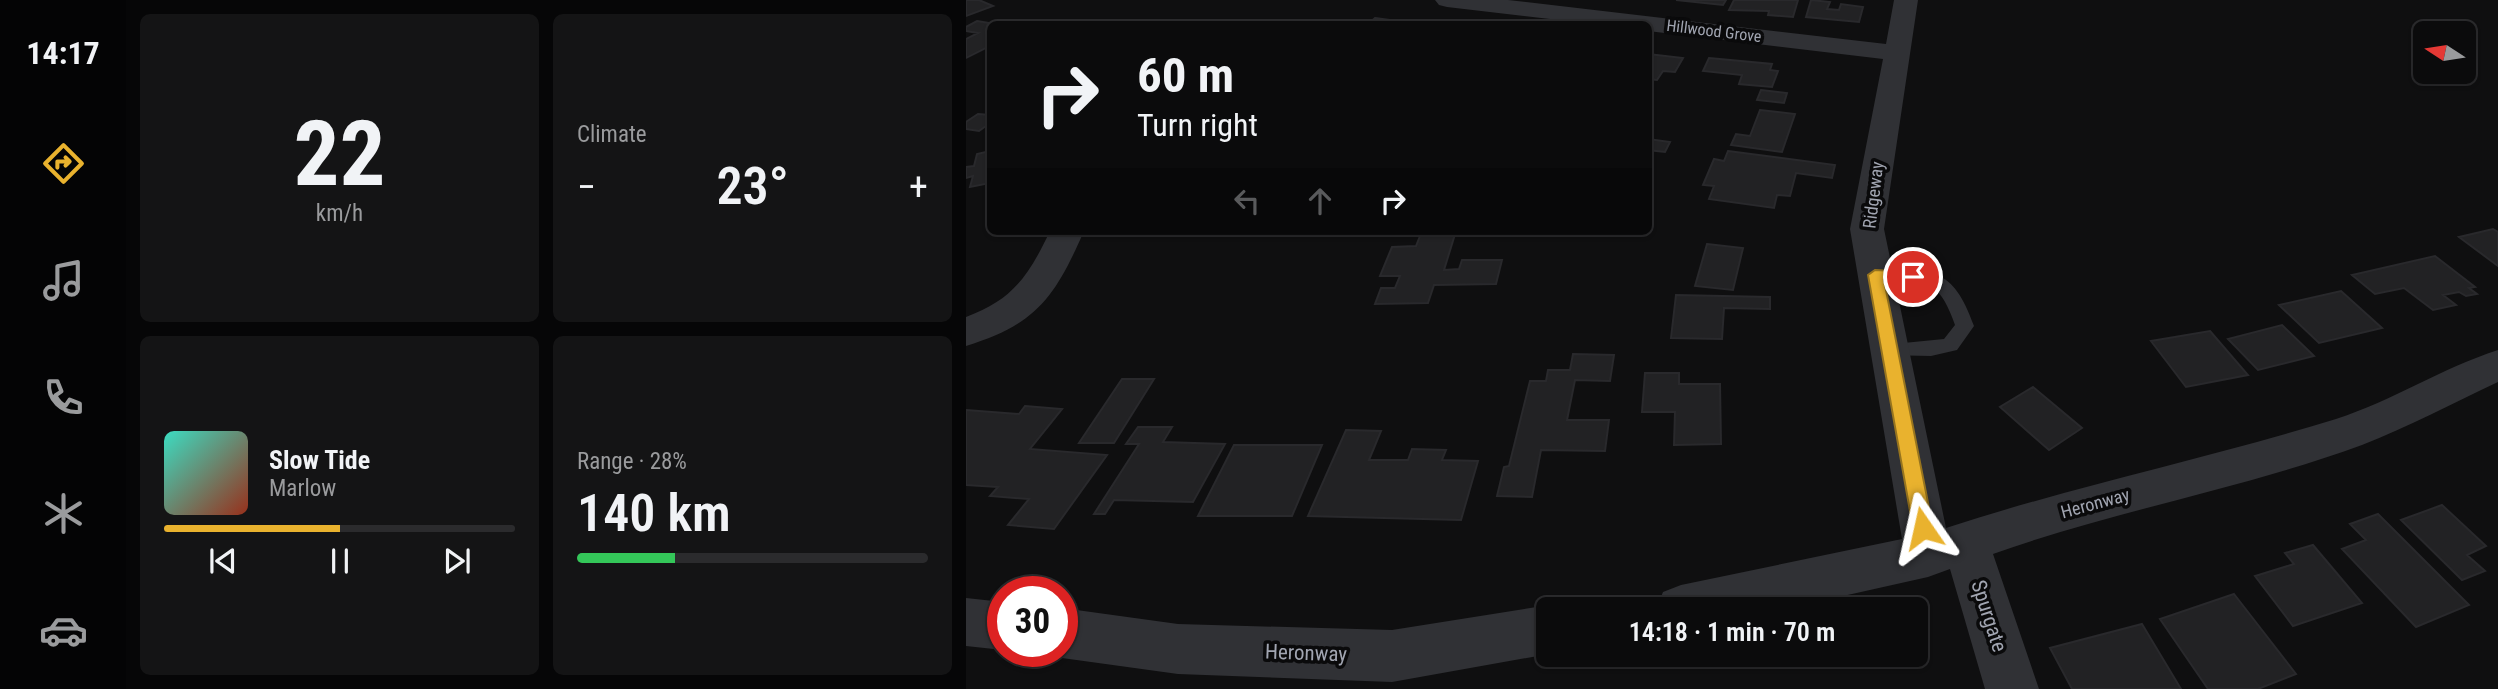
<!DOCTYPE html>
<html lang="en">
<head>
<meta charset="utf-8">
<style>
  body { margin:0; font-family:"Roboto Condensed",sans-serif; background:#141415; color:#f1f3f6; height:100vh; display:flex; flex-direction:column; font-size:26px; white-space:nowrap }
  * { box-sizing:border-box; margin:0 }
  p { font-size:23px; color:#9a9b9d }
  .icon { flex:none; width:38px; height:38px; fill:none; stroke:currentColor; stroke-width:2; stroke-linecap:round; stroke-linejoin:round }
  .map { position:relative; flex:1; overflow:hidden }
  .side { display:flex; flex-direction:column; gap:14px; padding:14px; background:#060607; width:840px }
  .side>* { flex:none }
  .top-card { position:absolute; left:21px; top:21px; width:665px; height:214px; border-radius:10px; box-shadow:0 2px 5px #0004,0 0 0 2px #2b2b2d; background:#0b0b0c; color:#f1f3f6; overflow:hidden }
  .needle { width:46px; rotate:282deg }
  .fabs { position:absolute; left:1447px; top:21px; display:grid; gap:14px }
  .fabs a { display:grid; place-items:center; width:63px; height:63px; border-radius:10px; background:#0b0b0c; box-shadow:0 2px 5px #0004,0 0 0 2px #2b2b2d; font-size:35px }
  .speed { position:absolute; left:21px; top:576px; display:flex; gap:14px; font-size:35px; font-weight:700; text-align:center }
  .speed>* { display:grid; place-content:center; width:91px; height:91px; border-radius:50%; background:#0b0b0c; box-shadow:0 2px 5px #0004,0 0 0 2px #2b2b2d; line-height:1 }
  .speed .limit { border:10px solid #d22; background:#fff; color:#111 }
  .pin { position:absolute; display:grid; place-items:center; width:60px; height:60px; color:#fff; margin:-30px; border:4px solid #fff; border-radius:50%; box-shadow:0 2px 7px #0007 }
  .me { position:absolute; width:77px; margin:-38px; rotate:349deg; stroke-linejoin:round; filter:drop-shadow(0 0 5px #0008) }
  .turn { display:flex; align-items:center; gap:24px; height:147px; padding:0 35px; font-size:32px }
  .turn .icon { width:91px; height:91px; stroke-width:2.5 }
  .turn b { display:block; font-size:49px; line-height:60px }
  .lanes { display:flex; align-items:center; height:66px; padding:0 35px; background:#0003; justify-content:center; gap:35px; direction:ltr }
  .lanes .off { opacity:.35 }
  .big { font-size:52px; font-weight:600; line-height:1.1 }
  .side .card { flex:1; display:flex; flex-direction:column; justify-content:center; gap:10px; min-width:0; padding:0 24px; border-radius:10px; background:#141415 }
  .side .dial { align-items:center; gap:0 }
  .dial b { font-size:91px; line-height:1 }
  .song { display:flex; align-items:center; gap:21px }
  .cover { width:84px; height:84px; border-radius:10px; background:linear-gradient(135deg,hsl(170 70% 55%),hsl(10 70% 35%)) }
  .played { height:7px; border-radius:4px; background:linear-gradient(90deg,#e9b22e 50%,#2b2b2d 50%) }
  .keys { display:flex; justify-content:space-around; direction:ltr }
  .heat { display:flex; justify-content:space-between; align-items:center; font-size:38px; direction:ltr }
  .charge { height:10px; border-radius:5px; background:linear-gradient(90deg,#34c759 28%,#2b2b2d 0) }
  .side .tiles { flex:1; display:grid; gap:14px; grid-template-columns:repeat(2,1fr) }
  .trip { position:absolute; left:570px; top:597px; width:392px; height:70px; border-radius:10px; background:#0b0b0c; box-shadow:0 2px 5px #0004,0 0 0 2px #2b2b2d; font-weight:600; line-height:70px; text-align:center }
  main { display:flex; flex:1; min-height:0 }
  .tabs { display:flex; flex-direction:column; width:126px; justify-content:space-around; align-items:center; background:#040405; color:#9a9b9d }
  .tabs .icon { width:49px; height:49px }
  .tabs .on { color:#e9b22e }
  .tabs b { font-size:32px; color:#f1f3f6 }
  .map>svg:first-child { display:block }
  .building { fill:#222224; stroke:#29292c; stroke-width:2 }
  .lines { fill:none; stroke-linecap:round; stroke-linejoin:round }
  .lane { fill:#303135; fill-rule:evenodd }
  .street { fill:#303135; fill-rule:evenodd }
  .route { fill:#e9b22e; stroke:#97741e; stroke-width:2 }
  .labels { text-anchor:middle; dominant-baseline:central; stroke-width:7; stroke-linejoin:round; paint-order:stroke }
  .far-street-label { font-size:16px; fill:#a1a5b1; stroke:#0a0a0b }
  .street-label { font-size:18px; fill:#a1a5b1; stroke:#0a0a0b }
  .near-street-label { font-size:21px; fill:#a1a5b1; stroke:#0a0a0b }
</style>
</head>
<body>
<main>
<nav class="tabs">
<b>14:17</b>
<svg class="icon on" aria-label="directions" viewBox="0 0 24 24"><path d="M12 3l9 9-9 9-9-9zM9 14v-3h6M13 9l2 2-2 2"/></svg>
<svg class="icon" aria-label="music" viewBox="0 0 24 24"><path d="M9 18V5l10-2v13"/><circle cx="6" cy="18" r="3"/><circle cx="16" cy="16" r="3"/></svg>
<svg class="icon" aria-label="phone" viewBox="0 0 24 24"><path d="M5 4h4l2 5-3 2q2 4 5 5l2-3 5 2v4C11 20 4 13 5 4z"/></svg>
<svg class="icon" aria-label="climate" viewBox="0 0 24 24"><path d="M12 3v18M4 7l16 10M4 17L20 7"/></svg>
<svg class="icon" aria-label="car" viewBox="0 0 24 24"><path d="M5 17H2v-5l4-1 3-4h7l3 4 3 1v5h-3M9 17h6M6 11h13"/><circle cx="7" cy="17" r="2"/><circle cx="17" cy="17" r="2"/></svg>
</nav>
<section class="side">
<div class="tiles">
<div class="card dial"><b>22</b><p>km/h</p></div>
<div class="card"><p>Climate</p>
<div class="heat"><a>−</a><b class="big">23°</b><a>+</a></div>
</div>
<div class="card">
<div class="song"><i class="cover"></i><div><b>Slow Tide</b><p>Marlow</p></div></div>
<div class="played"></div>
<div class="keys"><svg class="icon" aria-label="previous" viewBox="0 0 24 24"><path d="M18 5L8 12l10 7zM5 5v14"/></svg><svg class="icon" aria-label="pause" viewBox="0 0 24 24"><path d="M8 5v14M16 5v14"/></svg><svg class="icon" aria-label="next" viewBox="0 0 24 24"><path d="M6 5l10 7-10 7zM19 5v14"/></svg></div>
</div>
<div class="card"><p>Range · 28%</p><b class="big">140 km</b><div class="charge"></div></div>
</div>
</section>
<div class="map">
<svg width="1532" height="689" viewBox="0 0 1532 689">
  <rect width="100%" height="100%" fill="#0f0f10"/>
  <path class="building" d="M0,0h13l14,6 -27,10z
    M710,0h50l-3,5z
    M768,0h64l-5,17 -25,-2 1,-4 -40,-1z
    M845,0l19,2 -3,7 12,1 2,-6 22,3 -4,15 -53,-5z
    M409,18l15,2 33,4h-55z
    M11,21l18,3h-5v22l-24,12v-19l12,-6 -12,-2v-4z
    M682,54l35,4 -8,14 -12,-1 -6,9 -9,-1z
    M743,58l63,6 -2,6 8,1 -6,16 -33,-3 3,-9 -39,-4z
    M795,90l26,3 -3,10 -27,-3z
    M794,110l35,4 -13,38 -51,-7 5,-11 14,2z
    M12,114l12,1v8l-11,8 -13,-2v-7z
    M682,139l22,3 -5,10 -17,-2z
    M24,151v32l-20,4 3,-11 -7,2v-11l8,-1 3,-12z
    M762,151l107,14 -3,13 -36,-5 -6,23 -13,-1 -3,13 -65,-9 5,-13 -11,-1 11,-26 10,2z
    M1527,229l5,3v34l-39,-29z
    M456,231h34l-12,39 15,-1 3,-9h40l-6,24 -62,1 -6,18 -53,1 6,-16h14l5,-12h-20l12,-29 24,-1z
    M741,244l36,4 -10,42 -38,-4z
    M1469,256l40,31 -6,1 8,6 -11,2 -7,-4 -16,3 13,10 -23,5 -29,-22 -29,6 -23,-19z
    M1375,291l41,37 -63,15 -40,-38z
    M710,295l94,2v12l-46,-1 -2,31 -51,-1z
    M1316,325l32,31 -56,14 -30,-31z
    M1244,331l38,44 -62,12 -35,-46z
    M607,354l41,1 -4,26 -35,-1 -8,40h42l-4,31 -64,-1 -9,47 -35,-1 7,-29 5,-1 21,-85h16l2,-11h22z
    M679,373h34v11h41l1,60 -47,1 1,-33h-33z
    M156,379h32l-40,64h-35z
    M1067,387l49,41 -33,22 -49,-43z
    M59,406l37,3 -32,40 77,6 -53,74 -46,-4 21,-26 -39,-3 8,-9 -32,-2v-75l53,4z
    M172,427h34l-9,15 62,2 -32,58 -79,-2 -9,14h-11l45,-70h-13z
    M380,430l35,1 -12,29h39l4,-11 34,1 -4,10 36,1 -17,59 -153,-4z
    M268,445h88l-30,71h-94z
    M1476,505l44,41 -19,9 18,16 -23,9 -61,-60z
    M1412,514l91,91 -53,22 -74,-78 24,-9 -16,-16z
    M1347,545l49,58 -69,23 -38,-50 39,-12 -9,-11z
    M1268,594l62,80 -38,15h-50l-48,-70z
    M1176,624l39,65h-109l-22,-41z"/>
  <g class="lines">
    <path class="lane" d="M909,269c58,2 77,-4 99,57l-17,24 -26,6 -48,-1 -3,-5 3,-5 61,-6 11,-14c-22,-63 -39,-32 -86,-46l-3,-4z"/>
    <path class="street" d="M469,0h73l378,44 8,-44h24l-34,229 62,299c128,-42 261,-69 390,-109 56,-18 106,-51 162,-69v32c-45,21 -90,45 -136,63 -120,44 -249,66 -369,109l46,135h-54l-35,-120 -22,8 -143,32h-129l7,-17 18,-7 221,-46 -52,-310 33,-170 -235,-28v-7h-55l-146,-17 -8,-2z
      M84,231h34c-29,66 -47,93 -118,115v-29c47,-17 63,-42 84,-86z
      M0,598l37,4v48l-37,-4z
      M583,605l9,4h-9v45l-157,28 -214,-8 -116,-16 -17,-7h17v-43l116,16 214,6z"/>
  </g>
  <path class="route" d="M909,270l38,2 7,5 -7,5 -29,-2 49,248 -3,6 -7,3 -7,-3 -3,-6 -45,-253z"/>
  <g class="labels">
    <g class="far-street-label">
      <text transform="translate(748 31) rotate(7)">Hillwood Grove</text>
    </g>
    <g class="street-label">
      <text transform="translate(907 195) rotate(-83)">Ridgeway</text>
      <text transform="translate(1129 503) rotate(-15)">Heronway</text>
    </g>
    <g class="near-street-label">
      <text transform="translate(1023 616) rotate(72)">Spurgate</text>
      <text transform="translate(340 653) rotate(2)">Heronway</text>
    </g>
  </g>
</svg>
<div class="fabs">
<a><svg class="needle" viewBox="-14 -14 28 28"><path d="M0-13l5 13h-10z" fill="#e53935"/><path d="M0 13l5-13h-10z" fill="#9a9b9d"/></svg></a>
</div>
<div class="speed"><div class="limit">30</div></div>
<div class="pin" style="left:947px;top:277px;background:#d93025"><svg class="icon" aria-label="arrive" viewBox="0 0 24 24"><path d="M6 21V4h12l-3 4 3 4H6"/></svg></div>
<svg class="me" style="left:957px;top:528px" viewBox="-20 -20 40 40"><path d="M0-17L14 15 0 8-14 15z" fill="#e9b22e" stroke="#fff" stroke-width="4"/></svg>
<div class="trip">14:18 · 1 min · 70 m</div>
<div class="top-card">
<div class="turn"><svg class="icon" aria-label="right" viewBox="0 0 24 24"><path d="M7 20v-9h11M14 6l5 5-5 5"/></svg><div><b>60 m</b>Turn right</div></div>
<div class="lanes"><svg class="icon off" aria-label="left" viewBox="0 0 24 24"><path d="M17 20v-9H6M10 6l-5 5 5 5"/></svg><svg class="icon off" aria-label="ahead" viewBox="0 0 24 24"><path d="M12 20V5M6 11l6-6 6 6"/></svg><svg class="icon" aria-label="right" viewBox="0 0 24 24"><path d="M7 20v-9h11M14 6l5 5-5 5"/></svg></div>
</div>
</div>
</main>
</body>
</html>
